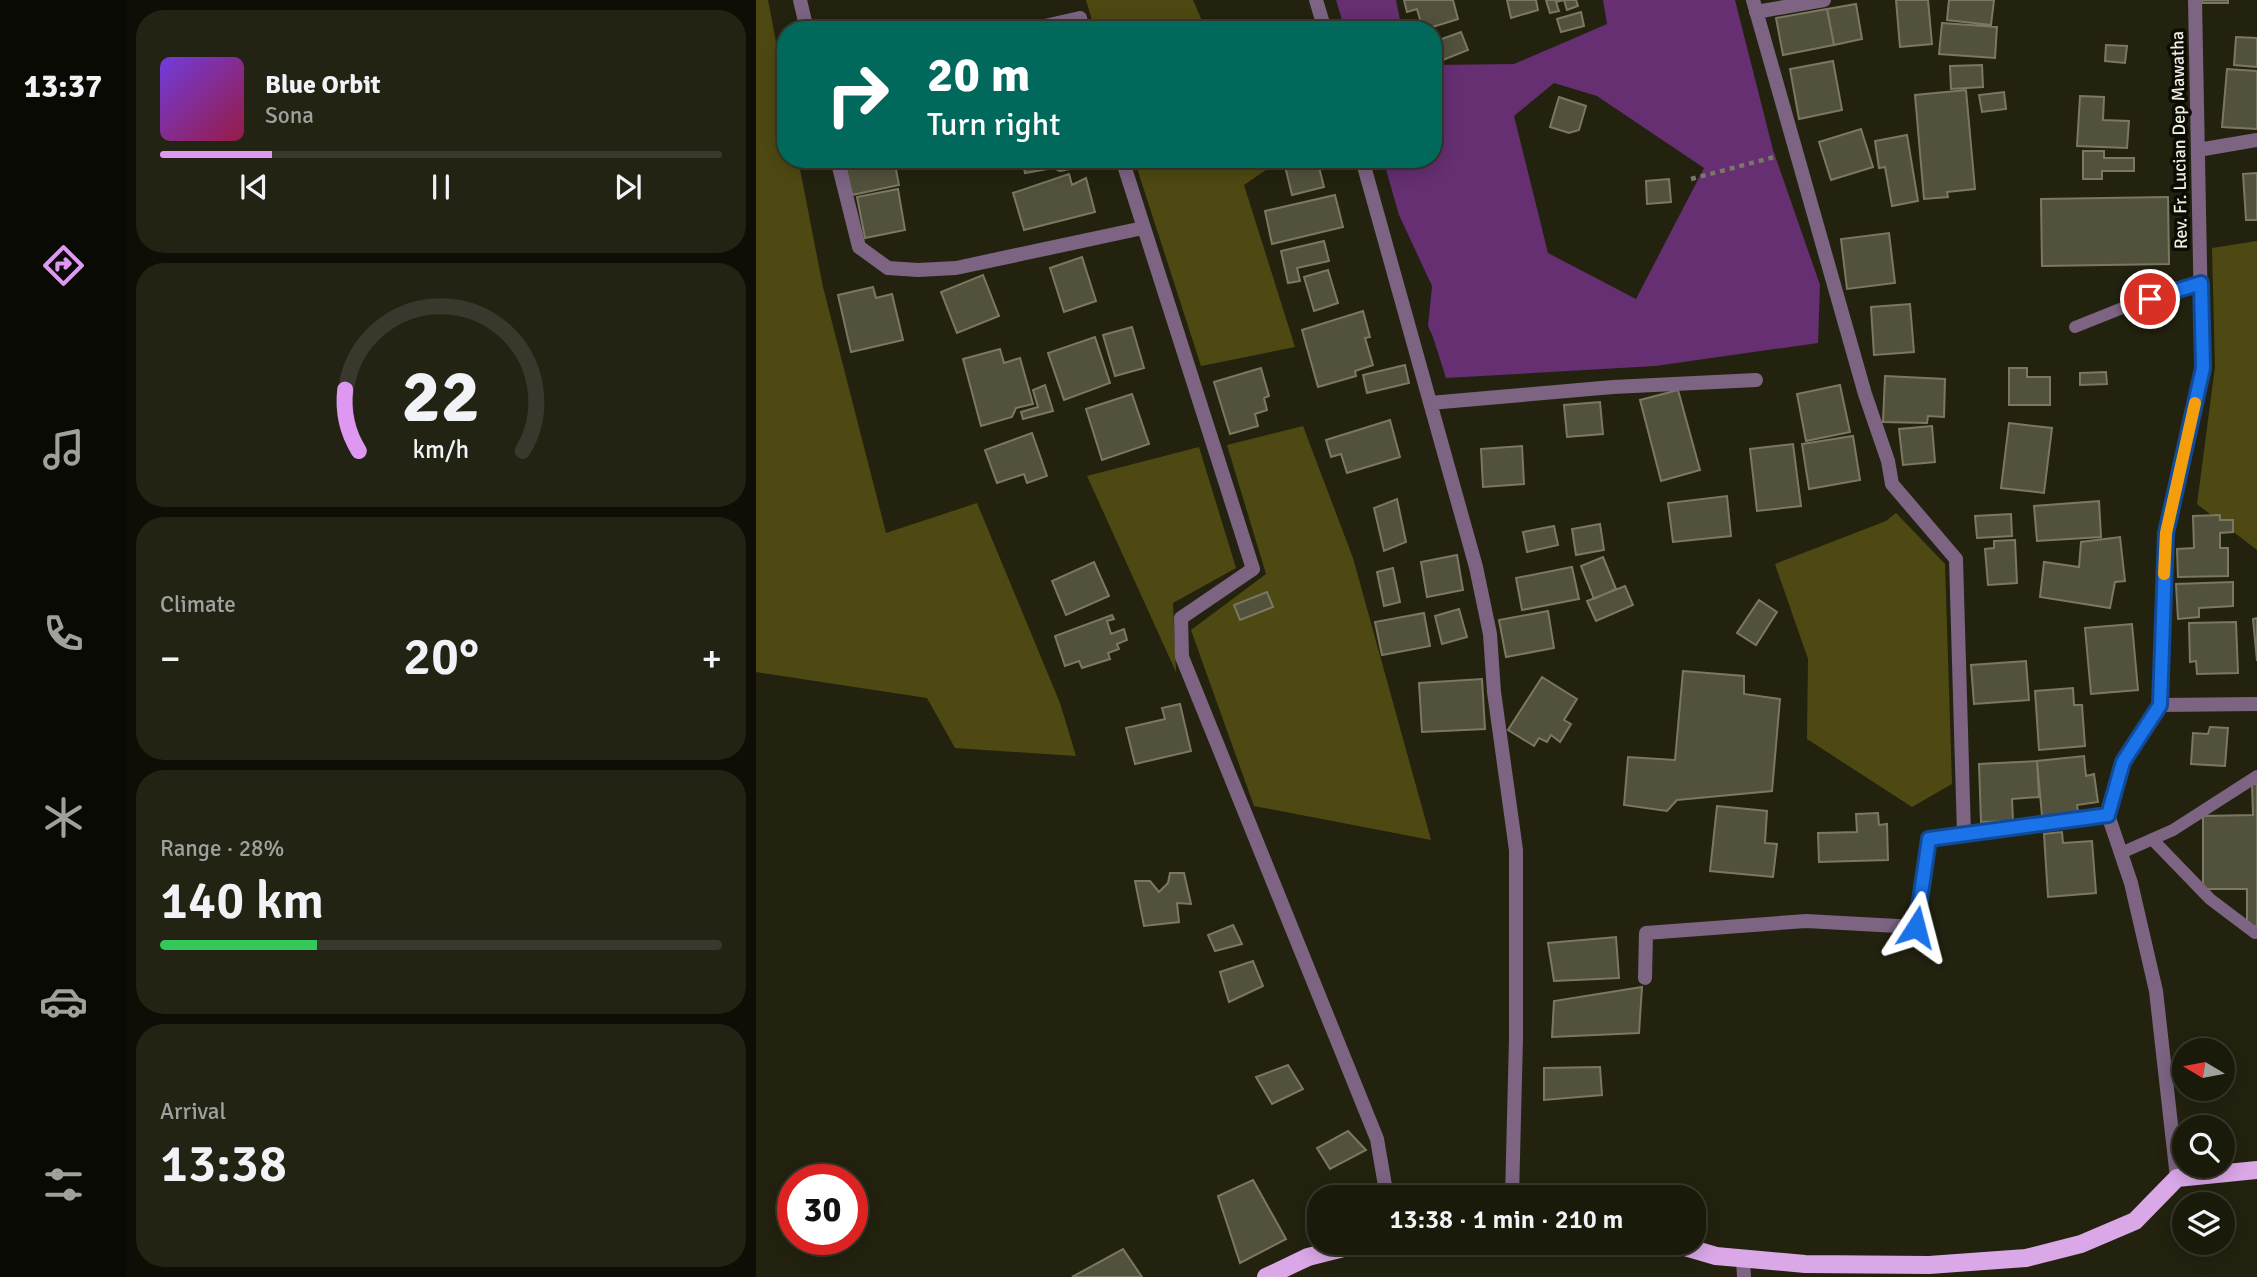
<!DOCTYPE html>
<html lang="en">
<head>
<meta charset="utf-8">
<style>
  body { margin:0; font-family:Signika,sans-serif; background:#232314; color:#f1f3f6; height:100vh; display:flex; flex-direction:column; font-size:26px; white-space:nowrap }
  * { box-sizing:border-box; margin:0 }
  p { font-size:23px; color:#9fa19d }
  .icon { flex:none; width:38px; height:38px; fill:none; stroke:currentColor; stroke-width:2; stroke-linecap:round; stroke-linejoin:round }
  .map { position:relative; flex:1; overflow:hidden }
  .details { display:flex; flex-direction:column; gap:10px; padding:10px; background:#0e0e06; width:630px }
  .details>* { flex:none }
  .banner { position:absolute; left:21px; top:21px; width:665px; height:147px; border-radius:28px; box-shadow:0 4px 18px #0003,0 0 0 2px #38382c; background:#00695c; color:#fff; overflow:hidden }
  .needle { width:46px; rotate:280deg }
  .fabs { position:absolute; left:1416px; top:1038px; display:grid; gap:14px }
  .fabs a { display:grid; place-items:center; width:63px; height:63px; border-radius:50%; background:#1a1a0b; box-shadow:0 4px 18px #0003,0 0 0 2px #38382c; font-size:35px }
  .speed { position:absolute; left:21px; top:1164px; display:flex; gap:14px; font-size:35px; font-weight:700; text-align:center }
  .speed>* { display:grid; place-content:center; width:91px; height:91px; border-radius:50%; background:#1a1a0b; box-shadow:0 4px 18px #0003,0 0 0 2px #38382c; line-height:1 }
  .speed .limit { border:10px solid #d22; background:#fff; color:#111 }
  .pin { position:absolute; display:grid; place-items:center; width:60px; height:60px; color:#fff; margin:-30px; border:4px solid #fff; border-radius:50%; box-shadow:0 2px 7px #0007 }
  .me { position:absolute; width:77px; margin:-38px; rotate:9deg; stroke-linejoin:round; filter:drop-shadow(0 0 5px #0008) }
  .turn { display:flex; align-items:center; gap:24px; height:147px; padding:0 35px; font-size:32px }
  .turn .icon { width:91px; height:91px; stroke-width:2.5 }
  .turn b { display:block; font-size:49px; line-height:60px }
  .big { font-size:52px; font-weight:600; line-height:1.1 }
  .details .card { flex:1; display:flex; flex-direction:column; justify-content:center; gap:10px; min-width:0; padding:0 24px; border-radius:28px; background:#232314 }
  .details .dial { align-items:center; gap:0 }
  .dial svg { height:182px; overflow:visible; fill:none; stroke:#38382c; stroke-width:7; stroke-linecap:round; text-anchor:middle }
  .dial text { fill:#f1f3f6; stroke:none }
  .song { display:flex; align-items:center; gap:21px }
  .cover { width:84px; height:84px; border-radius:10px; background:linear-gradient(135deg,hsl(260 70% 55%),hsl(340 70% 35%)) }
  .played { height:7px; border-radius:4px; background:linear-gradient(90deg,#df98f1 20%,#38382c 20%) }
  .keys { display:flex; justify-content:space-around; direction:ltr }
  .heat { display:flex; justify-content:space-between; align-items:center; font-size:38px; direction:ltr }
  .charge { height:10px; border-radius:5px; background:linear-gradient(90deg,#34c759 28%,#38382c 0) }
  .trip { position:absolute; left:551px; top:1185px; width:399px; height:70px; border-radius:28px; background:#1a1a0b; box-shadow:0 4px 18px #0003,0 0 0 2px #38382c; font-weight:600; line-height:70px; text-align:center }
  main { display:flex; flex:1; min-height:0 }
  .tab-bar { display:flex; flex-direction:column; width:126px; justify-content:space-around; align-items:center; background:#0a0a04; color:#9fa19d }
  .tab-bar .icon { width:49px; height:49px }
  .tab-bar .active { color:#df98f1 }
  .tab-bar b { font-size:32px; color:#f1f3f6 }
  .map>svg:first-child { display:block }
  .green { fill:#4e4912 }
  .water { fill:#652f72; fill-rule:evenodd }
  .building { fill:#52513c; stroke:#7a7862; stroke-width:2 }
  .lines { fill:none; stroke-linecap:round; stroke-linejoin:round }
  .path { stroke:#797867; stroke-width:4.5; stroke-dasharray:5 5; stroke-linecap:butt }
  .service { stroke:#7c6482; stroke-width:12 }
  .minor { stroke:#7c6482; stroke-width:14 }
  .tertiary { stroke:#7c6482; stroke-width:14 }
  .primary { stroke:#daa7e7; stroke-width:18 }
  .route-casing { stroke:#114b97; stroke-width:18 }
  .route { stroke:#1a73e8; stroke-width:12 }
  .slow { stroke:#f59e0b; stroke-width:12 }
  .labels { text-anchor:middle; dominant-baseline:central; stroke-width:7; stroke-linejoin:round; paint-order:stroke }
  .street-label { font-size:18px; fill:#efeee2; stroke:#0c0b04 }
</style>
</head>
<body>
<main>
<nav class="tab-bar">
<b>13:37</b>
<svg class="icon active" aria-label="directions" viewBox="0 0 24 24"><path d="M12 3l9 9-9 9-9-9zM9 14v-3h6M13 9l2 2-2 2"/></svg>
<svg class="icon" aria-label="music" viewBox="0 0 24 24"><path d="M9 18V5l10-2v13"/><circle cx="6" cy="18" r="3"/><circle cx="16" cy="16" r="3"/></svg>
<svg class="icon" aria-label="phone" viewBox="0 0 24 24"><path d="M5 4h4l2 5-3 2q2 4 5 5l2-3 5 2v4C11 20 4 13 5 4z"/></svg>
<svg class="icon" aria-label="climate" viewBox="0 0 24 24"><path d="M12 3v18M4 7l16 10M4 17L20 7"/></svg>
<svg class="icon" aria-label="car" viewBox="0 0 24 24"><path d="M5 17H2v-5l4-1 3-4h7l3 4 3 1v5h-3M9 17h6M6 11h13"/><circle cx="7" cy="17" r="2"/><circle cx="17" cy="17" r="2"/></svg>
<svg class="icon" aria-label="filters" viewBox="0 0 24 24"><path d="M4 7h16M4 17h16"/><circle cx="9" cy="7" r="2"/><circle cx="15" cy="17" r="2"/></svg>
</nav>
<section class="details">
<div class="card">
<div class="song"><i class="cover"></i><div><b>Blue Orbit</b><p>Sona</p></div></div>
<div class="played"></div>
<div class="keys"><svg class="icon" aria-label="previous" viewBox="0 0 24 24"><path d="M18 5L8 12l10 7zM5 5v14"/></svg><svg class="icon" aria-label="pause" viewBox="0 0 24 24"><path d="M8 5v14M16 5v14"/></svg><svg class="icon" aria-label="next" viewBox="0 0 24 24"><path d="M6 5l10 7-10 7zM19 5v14"/></svg></div>
</div>
<div class="card dial"><svg viewBox="0 0 100 80">
<path d="M14 69A42 42 0 1 1 86 69"/>
<path d="M14 69A42 42 0 0 1 8 42" stroke="#df98f1"/>
<text x="50" y="56" font-size="32" font-weight="700">22</text>
<text x="50" y="72" font-size="11">km/h</text>
</svg></div>
<div class="card"><p>Climate</p>
<div class="heat"><a>−</a><b class="big">20°</b><a>+</a></div>
</div>
<div class="card"><p>Range · 28%</p><b class="big">140 km</b><div class="charge"></div></div>
<div class="card"><p>Arrival</p><b class="big">13:38</b></div>
</section>
<div class="map">
<svg width="1501" height="1277" viewBox="0 0 1501 1277">
  <rect width="100%" height="100%" fill="#23220f"/>
  <path class="green" d="M0,0h12l18,94v65h12l25,128 63,246 91,-30 83,200 16,53 -121,-8 -28,-50 -171,-26z
    M330,0h107l13,30h-111z
    M378,159h148l-38,26 51,162 -94,19z
    M1501,241v309l-60,-46 18,-137 -3,-119z
    M547,426l50,132 78,282 -177,-34 -63,-176 75,-56 -39,-129z
    M443,447l37,121 -63,35 3,69 -89,-196z
    M1140,513l49,51 7,220 -40,23 -105,-68 1,-80 -33,-95 111,-43z"/>
  <path class="water" d="M580,0h60l6,30h-57z
    M847,0h132l38,150 47,135 -2,58 -163,23 -209,12 -13,-41 -5,-11 4,-40 -33,-71 -16,-56h50v-94l81,-1 93,-40zM798,83l43,13 107,72 -68,131 -88,-46 -34,-137z"/>
  <path class="building" d="M648,0h49l5,19 -35,11 -6,-21 -10,3z
    M751,0h29l2,10 -27,8z
    M790,0h30l2,6 -11,4 -3,-10 -8,2 3,9 -9,2z
    M1140,0h32l4,44 -32,3z
    M1193,0h45l-3,25 -44,-5z
    M1446,0h26v3h-26z
    M1100,4l6,35 -28,6 -7,-36z
    M1071,9l7,36 -51,10 -7,-37z
    M825,12l3,14 -23,6 -4,-13z
    M103,21l2,9h-40z
    M542,22l3,8h-22z
    M498,23l3,7h-24z
    M1186,23l55,4 -2,31 -56,-4z
    M705,32l7,18 -25,10 -7,-19z
    M1480,37l21,1v29l-23,-2z
    M1350,45l21,1 -2,17 -20,-2z
    M1077,61l9,49 -43,9 -9,-50z
    M1226,65l1,22 -32,2 -1,-23z
    M1471,69l30,2v58l-35,-2z
    M1210,90l9,99 -28,3 1,5 -24,2 -9,-104z
    M1248,92l2,17 -24,3 -3,-17z
    M1324,96l24,1 -1,23 26,1 -2,27 -50,-2z
    M803,97l27,9 -7,24 -10,3 -19,-6z
    M1105,129l12,38 -42,13 -12,-38z
    M1151,135l11,66 -26,5 -7,-39 -6,1 -4,-27z
    M1327,151h21v7h30v13h-32v8h-19z
    M88,159h30l-29,6z
    M138,159l5,26 -47,10 -6,-26z
    M266,159h57l1,8 -20,4 -7,-3 -28,5z
    M561,159l7,28 -32,8 -7,-29z
    M1501,173v47h-11l-3,-46z
    M313,174l3,11 14,-7 9,34 -71,18 -11,-37z
    M913,179l2,23 -24,2 -1,-23z
    M142,189l7,41 -40,8 -8,-41z
    M579,195l8,32 -71,17 -7,-33z
    M1412,197l1,67 -127,2 -1,-67z
    M1133,233l6,50 -48,6 -6,-50z
    M568,241l5,20 -32,7 3,13 -12,2 -7,-32z
    M326,257l14,44 -32,11 -14,-44z
    M572,270l10,33 -24,8 -10,-34z
    M227,275l16,41 -42,17 -16,-41z
    M117,287l3,11 16,-4 11,46 -52,12 -13,-57z
    M1154,304l4,48 -40,3 -3,-48z
    M607,311l7,26 -5,1 8,27 -18,6 1,5 -38,11 -16,-57z
    M376,327l12,41 -29,8 -12,-41z
    M339,337l15,46 -46,17 -16,-47z
    M244,349l4,14 16,-5 13,46 -17,4 -4,9 -31,9 -18,-67z
    M649,365l4,18 -42,10 -4,-18z
    M505,368l8,28 -5,2 3,12 -12,4 3,12 -28,8 -16,-52z
    M1253,368h18v9h23v28h-41z
    M1350,372l1,12 -27,1v-12z
    M1129,376l60,3 -1,38 -16,-1 -1,7 -44,-1z
    M289,385l8,26 -30,8 -2,-7 17,-5 -5,-17z
    M1084,385l10,47 -44,9 -9,-47z
    M922,390l22,80 -39,11 -21,-81z
    M376,394l17,50 -47,16 -16,-51z
    M844,402l3,32 -36,3 -3,-32z
    M634,420l10,37 -53,16 -6,-19 -10,3 -5,-17z
    M1253,423l43,5 -8,65 -43,-5z
    M1176,426l3,36 -32,3 -4,-36z
    M276,433l15,43 -20,7 -3,-9 -27,9 -12,-33z
    M1097,436l7,44 -51,9 -7,-45z
    M1037,444l8,62 -44,5 -7,-62z
    M766,446l2,38 -41,3 -2,-38z
    M971,496l4,40 -58,6 -5,-39z
    M641,499l9,43 -22,9 -10,-43z
    M1343,501l2,36 -64,4 -3,-35z
    M1255,514l1,22 -35,2 -2,-22z
    M1464,515v5h13v12l-13,1v15h8v28l-50,1 -1,-28 17,-1 -1,-32z
    M844,524l4,26 -28,5 -4,-26z
    M798,526l4,19 -31,7 -4,-20z
    M1364,537l5,44 -10,1 -5,26 -70,-11 4,-35 35,5 2,-25z
    M1259,540l2,43 -29,2 -3,-36 9,-1v-7z
    M701,555l6,35 -36,7 -6,-35z
    M847,557l13,32 -22,10 -13,-33z
    M338,562l15,34 -43,19 -14,-34z
    M816,567l7,32 -57,11 -6,-32z
    M637,568l7,34 -16,4 -7,-34z
    M1477,582v24l-34,2v9l-21,2 -2,-35z
    M869,586l8,19 -37,16 -9,-20z
    M511,592l6,15 -33,13 -6,-15z
    M1003,600l18,12 -21,33 -19,-12z
    M703,609l8,28 -25,7 -7,-28z
    M792,611l6,37 -48,9 -7,-37z
    M668,613l6,33 -48,9 -7,-33z
    M356,615l2,4 -7,2 4,13 13,-5 3,11 -10,4 2,5 -11,4 2,6 -28,9 -3,-7 -14,5 -10,-30z
    M1501,618v43l-4,-42z
    M1480,622l2,51 -41,1 -1,-13 -6,1 -1,-39z
    M1376,624l6,66 -47,4 -6,-66z
    M1270,661l3,39 -55,4 -3,-39z
    M927,671l61,5v18l36,5 -8,92 -95,9 -10,11 -43,-6 4,-48 47,3z
    M786,677l35,22 -13,21 7,4 -11,18 -9,-7 -4,7 -8,-4 -5,8 -26,-16z
    M726,679l3,50 -63,3 -3,-49z
    M1317,688l1,17h8l3,41 -46,4 -4,-59z
    M424,704l11,47 -56,13 -9,-36 39,-9 -3,-11z
    M1454,727l18,1 -3,38 -34,-2 2,-31 15,1z
    M1328,756l2,20 8,-2 4,28 -21,3 1,7 -36,4 -5,-55z
    M1281,761l2,36 -27,2 1,22 -32,1 -2,-58z
    M1496,784h5v142h-10v-37h-44v-73l50,-1z
    M961,806l50,5 -2,32 12,1 -4,33 -63,-6z
    M1122,813l1,12 8,-1 1,36 -69,2 -1,-29 39,-1 -1,-18z
    M1306,832l1,11 29,-2 4,52 -48,4 -4,-63z
    M414,873h14l7,31 -14,-1 2,19 -35,4 -9,-45h15l9,11 9,-9z
    M477,925l9,19 -27,7 -7,-16z
    M860,937l3,41 -65,3 -6,-38z
    M497,961l10,25 -34,16 -9,-30z
    M886,987l-3,46 -87,4 2,-36z
    M532,1065l15,24 -31,15 -16,-27z
    M844,1067l2,28 -58,5v-32z
    M592,1131l18,19 -36,19 -13,-21z
    M497,1180l33,59 -46,24 -22,-67z
    M367,1249l19,28h-70z"/>
  <g class="lines">
    <path class="path" d="M935,179l87,-23"/>
    <path class="service" d="M1319,327l50,-20 76,-24
      M1396,839l58,60 45,34
      M1365,853l52,-23 84,-54"/>
    <path class="minor" d="M44,0l7,30
      M560,0l9,30
      M997,0l112,394 23,67 4,23 64,75 8,275 144,-19
      M1000,12l68,-12
      M271,30l53,-12 3,12
      M1442,150l59,-10
      M81,159l22,88 29,21 30,2 38,-2 187,-40
      M366,159l131,410 -72,49 1,39 195,482 10,58
      M606,159l114,408 14,67 4,58 22,158v189l-4,158
      M674,403l183,-16 143,-7
      M1404,705l97,-1
      M889,978l1,-45 160,-12 110,6 13,-88 35,-5
      M987,1259l1,18"/>
    <path class="tertiary" d="M1421,1178l-21,-187 -25,-108 -23,-68 15,-53 37,-57 6,-172 36,-165 -7,-368"/>
    <path class="primary" d="M912,1242l48,14 89,8 124,1 97,-7 55,-14 54,-23 42,-43 80,-8
      M510,1277l42,-20 59,-15"/>
  </g>
  <g class="lines">
    <defs>
      <path id="route" d="M1160,927l13,-88 179,-24 15,-53 37,-57 6,-172 37,-165 -2,-85 -51,16"/>
    </defs>
    <use href="#route" class="route-casing"/>
    <use href="#route" class="route"/>
    <path class="slow" d="M1408,574l2,-41 29,-130"/>
  </g>
  <g class="labels">
    <g class="street-label">
      <text transform="translate(1423 140) rotate(-91)">Rev. Fr. Lucian Dep Mawatha</text>
    </g>
  </g>
</svg>
<div class="fabs">
<a><svg class="needle" viewBox="-14 -14 28 28"><path d="M0-13l5 13h-10z" fill="#e53935"/><path d="M0 13l5-13h-10z" fill="#9fa19d"/></svg></a>
<a><svg class="icon" aria-label="search" viewBox="0 0 24 24"><circle cx="10" cy="10" r="6"/><path d="M15 15l6 6"/></svg></a>
<a><svg class="icon" aria-label="layers" viewBox="0 0 24 24"><path d="M12 4l9 5-9 5-9-5zM3 14l9 5 9-5"/></svg></a>
</div>
<div class="speed"><div class="limit">30</div></div>
<div class="pin" style="left:1394px;top:299px;background:#d93025"><svg class="icon" aria-label="arrive" viewBox="0 0 24 24"><path d="M6 21V4h12l-3 4 3 4H6"/></svg></div>
<svg class="me" style="left:1160px;top:927px" viewBox="-20 -20 40 40"><path d="M0-17L14 15 0 8-14 15z" fill="#1a73e8" stroke="#fff" stroke-width="4"/></svg>
<div class="trip">13:38 · 1 min · 210 m</div>
<div class="banner">
<div class="turn"><svg class="icon" aria-label="right" viewBox="0 0 24 24"><path d="M7 20v-9h11M14 6l5 5-5 5"/></svg><div><b>20 m</b>Turn right</div></div>
</div>
</div>
</main>
</body>
</html>
